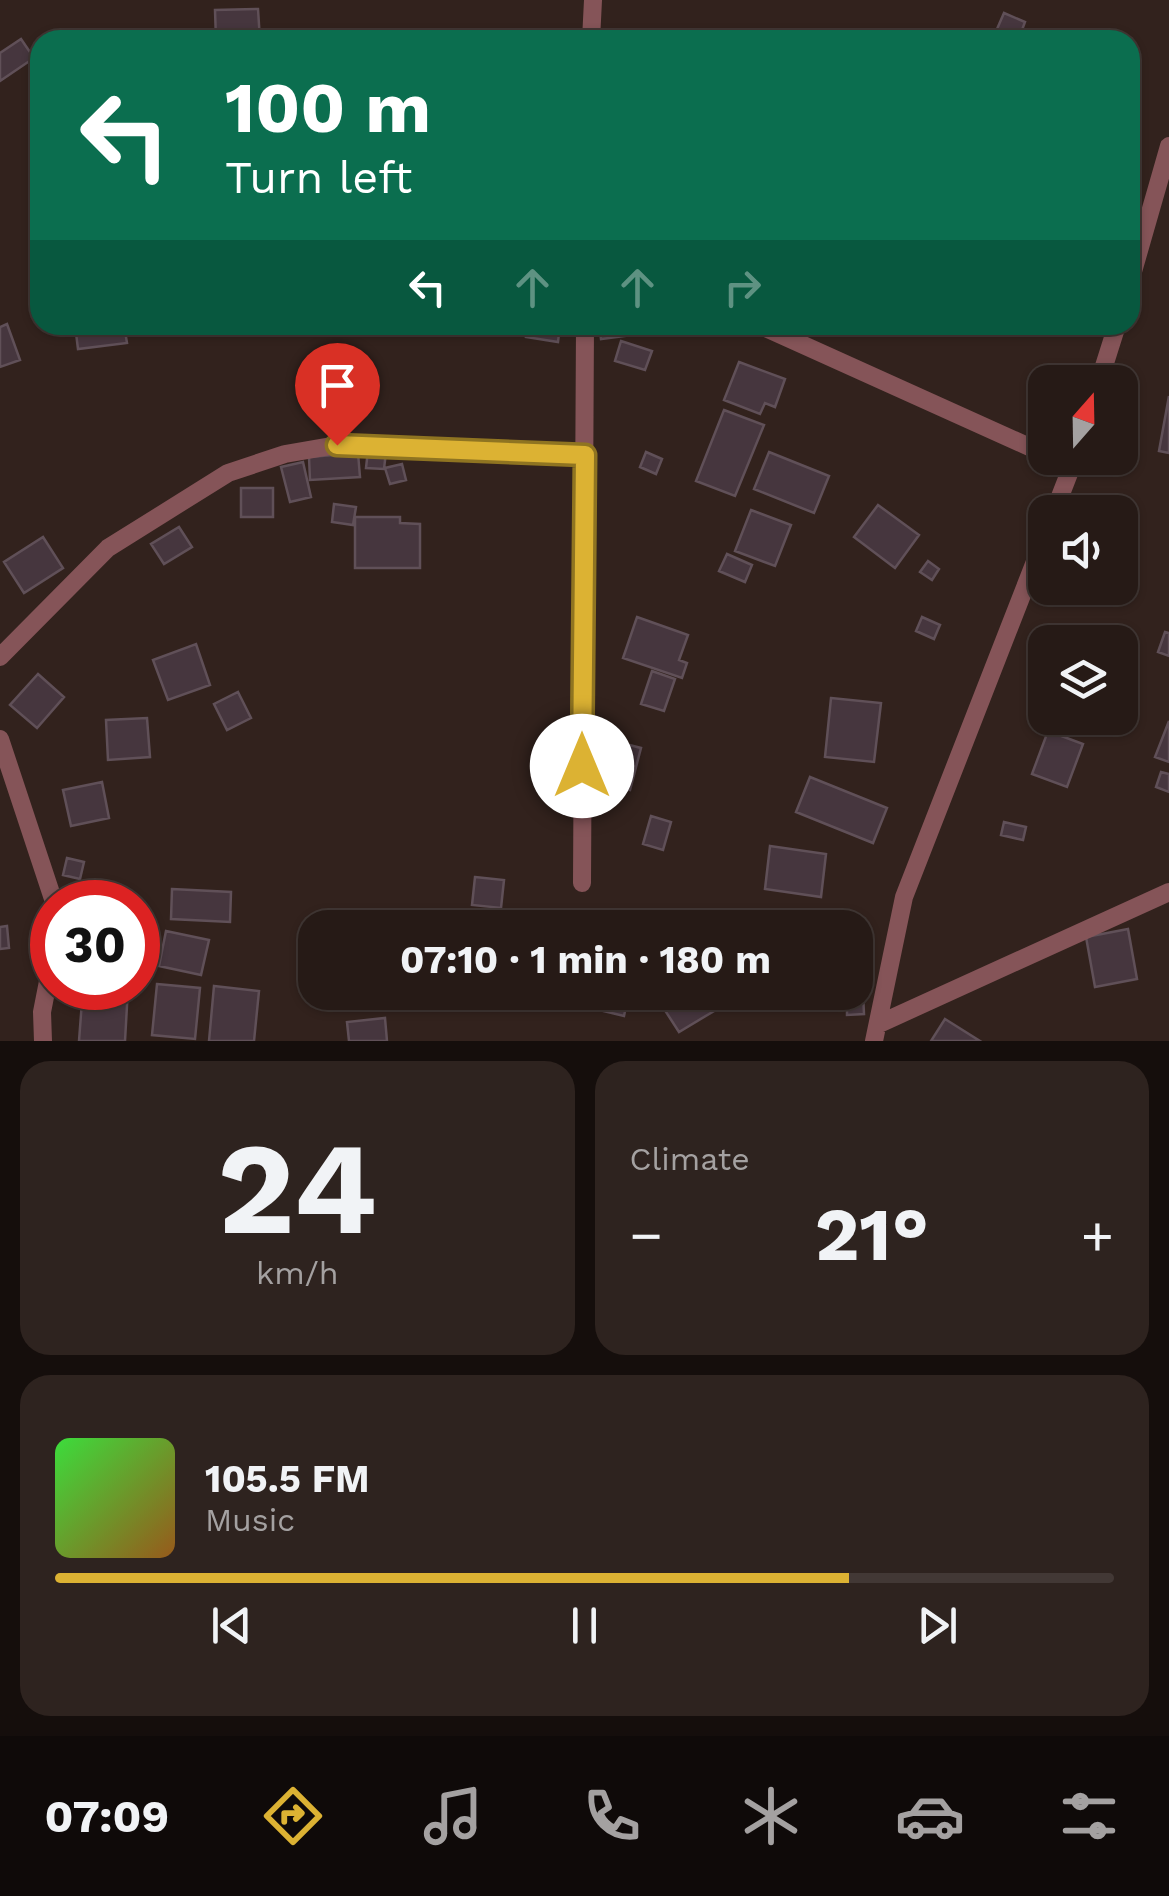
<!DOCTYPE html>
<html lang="en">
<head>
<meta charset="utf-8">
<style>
  body { margin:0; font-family:"Work Sans",sans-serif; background:#2e231f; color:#f1f3f6; height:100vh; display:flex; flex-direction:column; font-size:38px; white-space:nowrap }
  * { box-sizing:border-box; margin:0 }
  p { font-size:32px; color:#a4a1a1 }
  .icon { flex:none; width:55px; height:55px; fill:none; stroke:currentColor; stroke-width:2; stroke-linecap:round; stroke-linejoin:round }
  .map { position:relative; height:1041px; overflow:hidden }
  .drawer { display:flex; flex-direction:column; gap:20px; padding:20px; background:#150e0c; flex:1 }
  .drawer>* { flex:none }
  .hud { position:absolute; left:30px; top:30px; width:1110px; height:305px; border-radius:30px; box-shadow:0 2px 8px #0004,0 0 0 2px #423835; background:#0b6e4f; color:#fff; overflow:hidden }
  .needle { width:65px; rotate:20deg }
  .buttons { position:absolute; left:1028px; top:365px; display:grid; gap:20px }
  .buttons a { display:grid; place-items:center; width:110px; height:110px; border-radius:20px; background:#261a16; box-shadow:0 2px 8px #0004,0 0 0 2px #423835; font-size:50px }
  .speed { position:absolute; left:30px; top:880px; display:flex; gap:20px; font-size:50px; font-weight:700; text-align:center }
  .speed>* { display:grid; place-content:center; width:130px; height:130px; border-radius:50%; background:#261a16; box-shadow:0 2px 8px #0004,0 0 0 2px #423835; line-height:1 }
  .speed .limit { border:15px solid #d22; background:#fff; color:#111 }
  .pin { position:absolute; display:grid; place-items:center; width:85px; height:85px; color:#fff; margin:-102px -42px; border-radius:50% 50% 50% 0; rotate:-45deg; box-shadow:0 0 10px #0007 }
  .pin .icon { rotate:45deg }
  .me { position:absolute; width:110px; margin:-55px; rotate:0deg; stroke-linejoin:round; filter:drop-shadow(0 0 8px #0008) }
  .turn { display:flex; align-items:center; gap:35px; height:210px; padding:0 30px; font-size:45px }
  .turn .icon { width:130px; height:130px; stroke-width:2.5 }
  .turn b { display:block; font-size:70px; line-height:85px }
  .lanes { display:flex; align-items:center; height:95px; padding:0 30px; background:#0003; justify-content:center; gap:50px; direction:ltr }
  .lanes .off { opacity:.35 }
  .big { font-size:75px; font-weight:700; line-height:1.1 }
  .drawer .tile { flex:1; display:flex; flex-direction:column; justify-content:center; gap:15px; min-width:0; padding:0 35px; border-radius:30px; background:#2e231f }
  .drawer .dial { align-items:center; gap:0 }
  .dial b { font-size:130px; line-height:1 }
  .song { display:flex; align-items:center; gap:30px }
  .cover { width:120px; height:120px; border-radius:15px; background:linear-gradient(135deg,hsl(120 70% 55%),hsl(30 70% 35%)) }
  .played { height:10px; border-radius:5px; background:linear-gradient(90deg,#dcb233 75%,#423835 75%) }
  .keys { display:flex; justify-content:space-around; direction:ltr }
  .heat { display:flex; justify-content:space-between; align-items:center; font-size:55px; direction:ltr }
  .drawer .tiles { flex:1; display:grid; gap:20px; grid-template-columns:1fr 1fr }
  .tile:last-child { grid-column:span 2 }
  .trip { position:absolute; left:298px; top:910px; width:575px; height:100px; border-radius:30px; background:#261a16; box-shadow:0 2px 8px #0004,0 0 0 2px #423835; font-weight:700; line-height:100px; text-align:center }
  .tabs { display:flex; height:160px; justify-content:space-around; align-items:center; background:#0f0a09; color:#a4a1a1 }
  .tabs .icon { width:70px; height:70px }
  .tabs .on { color:#dcb233 }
  .tabs b { font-size:45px; color:#f1f3f6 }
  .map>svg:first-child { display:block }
  .building { fill:#46363e; stroke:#605058; stroke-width:2.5 }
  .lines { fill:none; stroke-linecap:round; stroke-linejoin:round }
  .minor { stroke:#855458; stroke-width:18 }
  .route-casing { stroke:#8f7421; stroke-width:25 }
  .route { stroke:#dcb233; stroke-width:18 }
</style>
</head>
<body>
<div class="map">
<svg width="1169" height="1041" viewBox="0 0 1169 1041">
  <rect width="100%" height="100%" fill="#32221d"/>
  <path class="building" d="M258,9l2,31h-44l-1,-30z
    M1004,13l21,9 -6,16 -22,-9z
    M21,39l13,19 -34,23v-28z
    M7,324l13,36 -20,7v-40z
    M75,325h49l3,18 -49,6z
    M528,325h32l-2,17 -32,-5z
    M599,325h25l1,11 -24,3z
    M621,341l31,10 -7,19 -30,-9z
    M739,362l46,17 -10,28 -10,-4 -5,11 -36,-14z
    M1169,396v57l-10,-2z
    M724,410l40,15 -29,71 -39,-15z
    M368,450l18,2 -2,17 -18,-1z
    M646,452l16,7 -6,15 -16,-7z
    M769,452l60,24 -15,37 -60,-24z
    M358,453l2,24 -50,3 -1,-23z
    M303,462l8,35 -21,5 -9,-35z
    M402,464l4,16 -16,4 -5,-16z
    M241,488h32v29h-32z
    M1099,497l36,12 -8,22 -7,-3v-16h-27z
    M334,504l22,3 -3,18 -21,-3z
    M878,505l41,30 -24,33 -41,-31z
    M751,510l40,15 -16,41 -40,-15z
    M355,517h45v6l20,1v44h-65z
    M179,527l13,20 -28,17 -13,-20z
    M43,537l20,31 -39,25 -20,-31z
    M727,554l25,11 -7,17 -26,-11z
    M928,561l11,8 -7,11 -12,-8z
    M637,617l51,18 -9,25 8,3 -5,15 -59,-20z
    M922,617l18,8 -6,14 -18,-8z
    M1165,632l4,1v23l-11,-4z
    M196,644l14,41 -42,15 -15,-40z
    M1045,664v35l-15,-8z
    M652,671l23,8 -11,32 -23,-7z
    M38,674l26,23 -27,31 -27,-23z
    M238,692l13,26 -24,12 -13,-26z
    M831,698l50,5 -7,59 -49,-5z
    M147,718l3,39 -42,3 -2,-40z
    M1169,721v41l-14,-5z
    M1048,731l35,13 -16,43 -35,-13z
    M602,738l39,10 -11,42 -39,-10z
    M1161,772l8,2v18l-13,-5z
    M810,777l77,31 -14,35 -77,-31z
    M102,782l7,36 -38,8 -8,-36z
    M651,816l20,6 -8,28 -20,-6z
    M1004,822l22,5 -3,13 -22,-5z
    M770,846l56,8 -5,43 -56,-8z
    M67,858l17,4 -4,17 -17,-4z
    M475,877l29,3 -3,28 -29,-3z
    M172,889l59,3 -1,30 -59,-3z
    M7,926l2,22 -9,1v-22z
    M855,929l17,5 -10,32 -7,-2z
    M1128,929l9,50 -42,8 -9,-50z
    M166,931l43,9 -8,35 -42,-9z
    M157,984l43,4 -5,51 -43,-4z
    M214,986l45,5 -5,50h-45z
    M83,988h45l-3,53h-46z
    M587,992h42l-5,24 -41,-10z
    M665,992h38l11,19 -35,21 -22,-34z
    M847,993h16l1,21 -17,1z
    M385,1018l2,23h-38l-2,-19z
    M945,1019l35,22h-49z"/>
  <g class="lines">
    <path class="minor" d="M591,40l2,-40
      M1130,282l39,-136
      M759,325l286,129
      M1099,382l18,-57
      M1054,512l21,-54
      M0,657l108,-109 120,-75 57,-19 52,-9 248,10
      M0,739l54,163
      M582,883l3,-558
      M879,1024l290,-132
      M43,1041l-1,-29 10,-51
      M874,1041l30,-144 141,-361"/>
  </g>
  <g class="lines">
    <defs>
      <path id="route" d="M337,445l248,10 -3,311"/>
    </defs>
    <use href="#route" class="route-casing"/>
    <use href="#route" class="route"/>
  </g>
</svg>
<div class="buttons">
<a><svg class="needle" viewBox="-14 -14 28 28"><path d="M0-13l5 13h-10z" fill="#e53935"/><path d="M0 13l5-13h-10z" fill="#a4a1a1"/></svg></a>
<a><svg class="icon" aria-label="sound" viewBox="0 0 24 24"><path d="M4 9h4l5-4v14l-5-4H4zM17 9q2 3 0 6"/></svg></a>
<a><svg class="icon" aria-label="layers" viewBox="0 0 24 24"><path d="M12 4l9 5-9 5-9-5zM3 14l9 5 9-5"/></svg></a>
</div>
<div class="speed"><div class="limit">30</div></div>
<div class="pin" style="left:337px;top:445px;background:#d93025"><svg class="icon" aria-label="arrive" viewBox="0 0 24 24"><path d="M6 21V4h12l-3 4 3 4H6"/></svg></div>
<svg class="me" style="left:582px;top:766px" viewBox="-20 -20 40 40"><circle r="19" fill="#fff"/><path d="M0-13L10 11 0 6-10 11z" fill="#dcb233"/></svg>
<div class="trip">07:10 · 1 min · 180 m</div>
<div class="hud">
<div class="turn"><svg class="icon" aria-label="left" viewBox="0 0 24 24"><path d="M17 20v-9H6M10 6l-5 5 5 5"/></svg><div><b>100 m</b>Turn left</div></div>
<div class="lanes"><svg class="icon" aria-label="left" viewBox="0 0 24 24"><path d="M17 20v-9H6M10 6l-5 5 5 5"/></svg><svg class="icon off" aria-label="ahead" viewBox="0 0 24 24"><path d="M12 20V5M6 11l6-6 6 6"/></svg><svg class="icon off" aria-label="ahead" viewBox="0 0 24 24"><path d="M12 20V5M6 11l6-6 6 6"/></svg><svg class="icon off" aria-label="right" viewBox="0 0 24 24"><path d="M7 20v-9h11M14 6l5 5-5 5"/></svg></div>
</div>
</div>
<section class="drawer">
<div class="tiles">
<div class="tile dial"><b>24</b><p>km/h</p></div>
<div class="tile"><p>Climate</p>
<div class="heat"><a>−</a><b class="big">21°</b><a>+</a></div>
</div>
<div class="tile">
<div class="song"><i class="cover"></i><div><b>105.5 FM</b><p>Music</p></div></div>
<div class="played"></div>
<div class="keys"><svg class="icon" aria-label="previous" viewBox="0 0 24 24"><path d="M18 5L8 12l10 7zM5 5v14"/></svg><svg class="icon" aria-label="pause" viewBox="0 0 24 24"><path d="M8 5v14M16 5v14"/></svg><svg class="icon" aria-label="next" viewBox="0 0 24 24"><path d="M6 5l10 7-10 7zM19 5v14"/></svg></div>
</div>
</div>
</section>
<nav class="tabs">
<b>07:09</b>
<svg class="icon on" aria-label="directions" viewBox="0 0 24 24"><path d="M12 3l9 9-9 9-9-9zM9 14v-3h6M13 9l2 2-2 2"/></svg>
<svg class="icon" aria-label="music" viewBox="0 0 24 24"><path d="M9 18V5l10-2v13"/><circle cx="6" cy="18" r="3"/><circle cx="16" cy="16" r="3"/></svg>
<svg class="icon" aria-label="phone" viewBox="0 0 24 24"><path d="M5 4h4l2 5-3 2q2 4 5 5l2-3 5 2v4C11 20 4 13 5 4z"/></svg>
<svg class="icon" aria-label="climate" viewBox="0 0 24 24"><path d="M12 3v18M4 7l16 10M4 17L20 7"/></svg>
<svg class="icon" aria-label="car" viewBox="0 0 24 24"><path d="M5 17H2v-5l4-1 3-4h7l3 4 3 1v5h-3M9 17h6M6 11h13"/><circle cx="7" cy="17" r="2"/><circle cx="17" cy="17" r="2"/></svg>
<svg class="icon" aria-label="filters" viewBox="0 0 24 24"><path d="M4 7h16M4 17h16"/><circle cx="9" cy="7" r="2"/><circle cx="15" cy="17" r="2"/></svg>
</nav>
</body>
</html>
